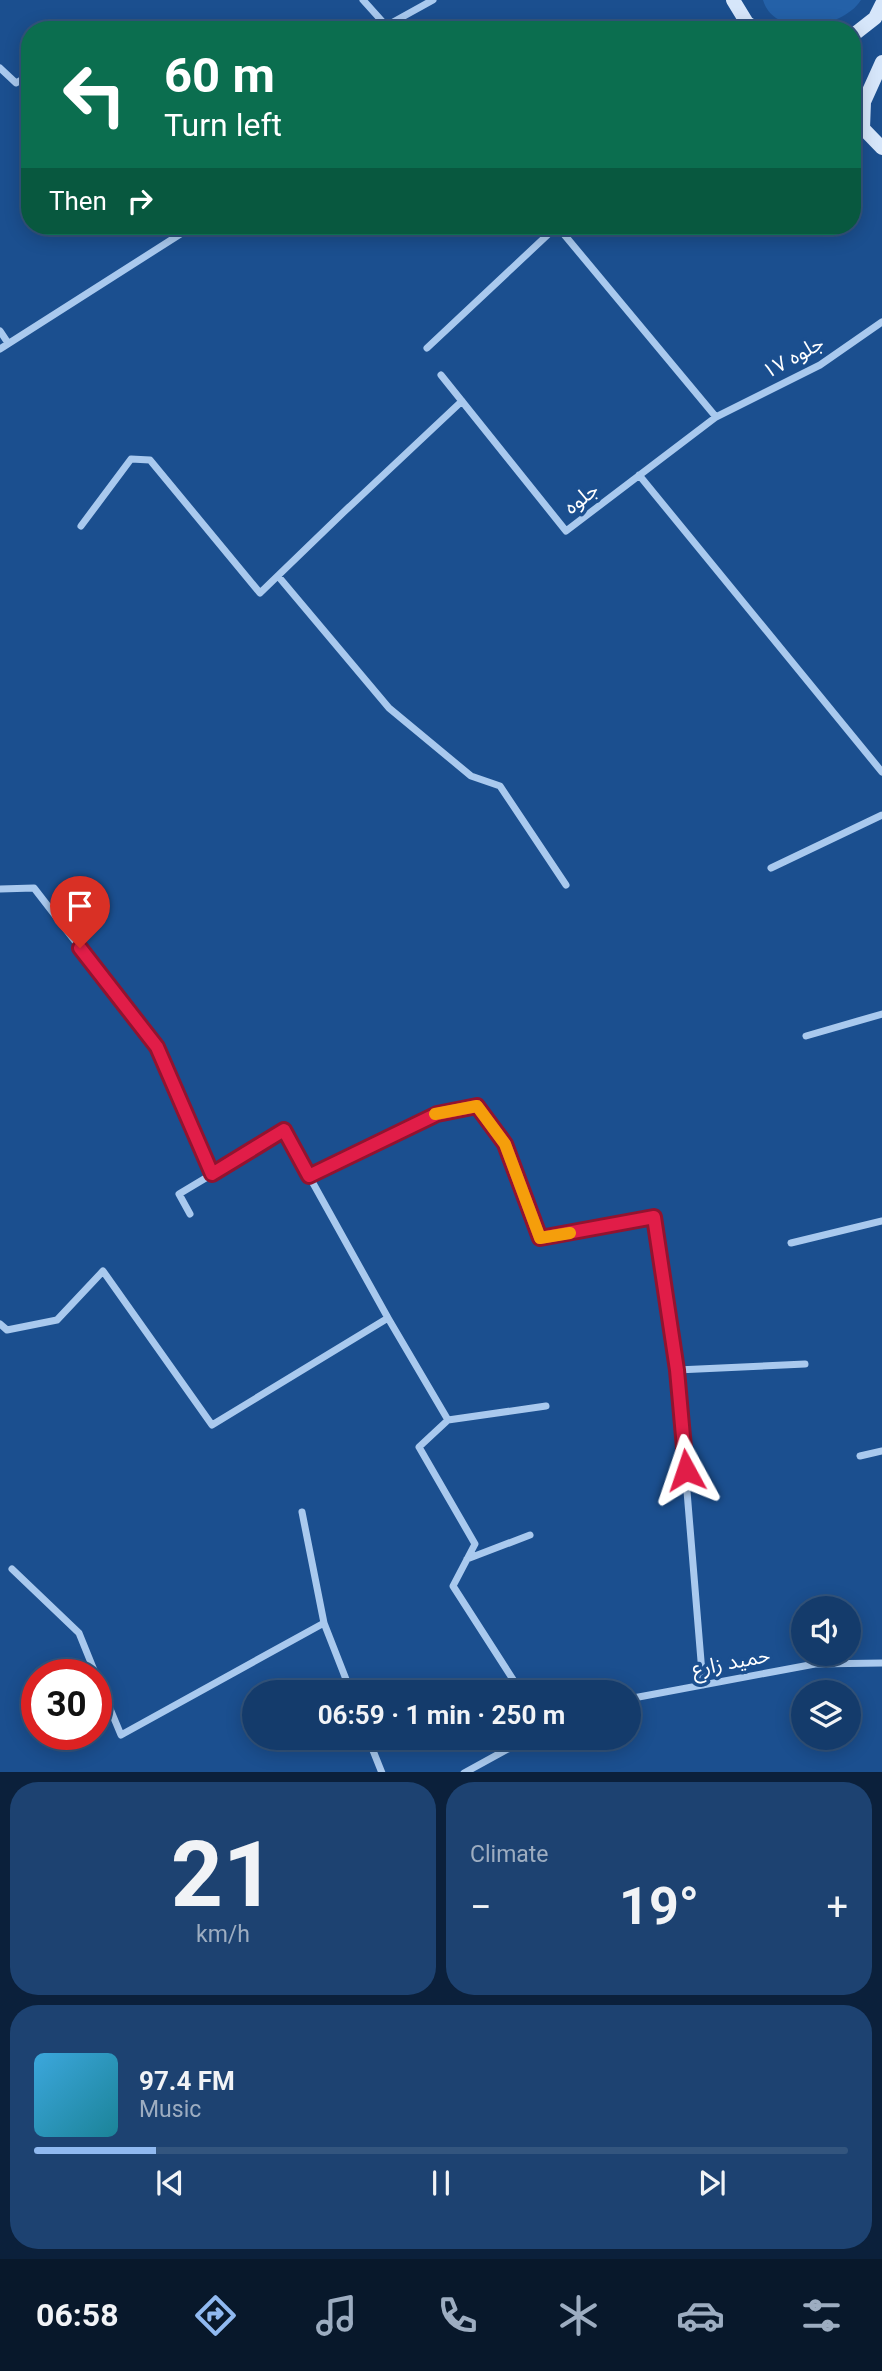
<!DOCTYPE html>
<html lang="en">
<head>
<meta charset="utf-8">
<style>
  body { margin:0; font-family:Roboto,"Noto Sans Arabic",sans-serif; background:#1d4271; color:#f1f3f6; height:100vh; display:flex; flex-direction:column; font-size:26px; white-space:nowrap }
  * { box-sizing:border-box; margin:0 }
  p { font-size:23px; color:#9dadc1 }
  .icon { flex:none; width:38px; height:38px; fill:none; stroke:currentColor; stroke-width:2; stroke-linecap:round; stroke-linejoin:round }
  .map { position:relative; height:1772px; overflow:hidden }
  .side { display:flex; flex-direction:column; gap:10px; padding:10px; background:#0b203b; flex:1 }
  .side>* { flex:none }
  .guide { position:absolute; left:21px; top:21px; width:840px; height:214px; border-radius:28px; box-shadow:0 4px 18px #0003,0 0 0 2px #33557e; background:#0b6e4f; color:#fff; overflow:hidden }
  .tools { position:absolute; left:791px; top:1596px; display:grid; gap:14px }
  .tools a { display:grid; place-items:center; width:70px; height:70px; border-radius:50%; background:#143b6b; box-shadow:0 4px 18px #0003,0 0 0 2px #33557e; font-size:35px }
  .speed { position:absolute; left:21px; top:1659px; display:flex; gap:14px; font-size:35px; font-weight:700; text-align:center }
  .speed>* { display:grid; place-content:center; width:91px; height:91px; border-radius:50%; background:#143b6b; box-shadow:0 4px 18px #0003,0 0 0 2px #33557e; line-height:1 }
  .speed .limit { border:10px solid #d22; background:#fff; color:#111 }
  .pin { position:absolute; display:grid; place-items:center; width:60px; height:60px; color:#fff; margin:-72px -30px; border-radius:50% 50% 50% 0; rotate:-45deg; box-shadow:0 0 7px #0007 }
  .pin .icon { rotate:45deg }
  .me { position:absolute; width:77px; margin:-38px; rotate:355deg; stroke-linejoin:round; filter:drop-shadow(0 0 5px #0008) }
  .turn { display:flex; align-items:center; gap:24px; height:147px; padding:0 28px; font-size:32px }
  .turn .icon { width:91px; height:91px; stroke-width:2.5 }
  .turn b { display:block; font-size:49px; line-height:60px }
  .then { display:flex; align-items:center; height:66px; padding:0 28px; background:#0003; gap:14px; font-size:26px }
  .big { font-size:52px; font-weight:700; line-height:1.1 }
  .side .widget { flex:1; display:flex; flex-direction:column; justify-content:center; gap:10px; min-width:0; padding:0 24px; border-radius:28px; background:#1d4271 }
  .side .dial { align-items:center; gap:0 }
  .dial b { font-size:91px; line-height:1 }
  .song { display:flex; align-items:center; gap:21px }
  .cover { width:84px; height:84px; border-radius:10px; background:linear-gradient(135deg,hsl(200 70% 55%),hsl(190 70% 35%)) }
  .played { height:7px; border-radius:4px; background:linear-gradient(90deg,#90b9f0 15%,#33557e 15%) }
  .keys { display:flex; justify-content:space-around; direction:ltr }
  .heat { display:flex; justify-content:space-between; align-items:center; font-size:38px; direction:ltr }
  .side .tiles { flex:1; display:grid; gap:10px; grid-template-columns:1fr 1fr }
  .widget:last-child { grid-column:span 2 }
  .trip { position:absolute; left:242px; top:1680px; width:399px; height:70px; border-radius:35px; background:#143b6b; box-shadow:0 4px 18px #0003,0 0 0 2px #33557e; font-weight:700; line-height:70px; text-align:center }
  .dock { display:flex; height:112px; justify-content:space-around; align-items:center; background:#08182b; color:#9dadc1 }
  .dock .icon { width:49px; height:49px }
  .dock .on { color:#90b9f0 }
  .dock b { font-size:32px; color:#f1f3f6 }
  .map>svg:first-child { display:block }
  .green { fill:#2461a8 }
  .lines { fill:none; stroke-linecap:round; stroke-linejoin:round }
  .street { stroke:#a9c9ee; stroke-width:7 }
  .secondary { stroke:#d6e6fa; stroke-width:14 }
  .route-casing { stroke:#92132f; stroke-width:18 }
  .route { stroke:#e11d48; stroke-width:12 }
  .slow { stroke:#f59e0b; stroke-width:12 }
  .labels { text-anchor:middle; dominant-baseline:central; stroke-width:7; stroke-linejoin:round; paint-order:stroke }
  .street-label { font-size:21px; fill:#fff; stroke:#1b4f8f }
</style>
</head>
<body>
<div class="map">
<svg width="882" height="1773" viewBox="0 0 882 1773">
  <rect width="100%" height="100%" fill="#1b4f8f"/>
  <path class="green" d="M763,0h98c-18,29 -87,39 -98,0z"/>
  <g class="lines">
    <path class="street" d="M363,0l27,30
      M386,26l47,-26
      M0,68l16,15 14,-8
      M557,226l159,191
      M0,331l8,12
      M427,348l130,-122
      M0,349l193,-123
      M441,375l125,156 150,-114 104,-52 62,-43
      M639,475l243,297
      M346,510l116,-109
      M81,526l50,-67 19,1 110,133 89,-86
      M278,576l111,132 82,68 29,10 66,99
      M771,868l111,-53
      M0,889l34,-1 123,159 55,127
      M806,1036l76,-22
      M309,1176l128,-62 40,-8 28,39 35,93 114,-21 23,153 26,315
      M190,1214l-11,-20 105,-63 104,187
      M791,1243l91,-22
      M0,1324l7,6 50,-10 46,-49 109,154 176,-107 60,102 -29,27 56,97 -22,42 68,106
      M677,1370l128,-6
      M448,1420l98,-14
      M860,1456l22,-5
      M302,1512l22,111 27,69
      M467,1559l63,-24
      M12,1569l67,64 17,42
      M96,1675l25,60 203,-112
      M628,1699l187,-35 67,-1
      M368,1738l14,35
      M464,1773l64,-35"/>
    <path class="secondary" d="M733,0l14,23 11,7
      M852,36l23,-18 7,-14
      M852,117l30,31
      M863,128l1,-26 18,-40"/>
  </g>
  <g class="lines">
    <defs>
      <path id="route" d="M80,948l77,99 55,127 72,-44 25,46 128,-62 40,-8 28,38 35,94 114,-21 23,153 9,100"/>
    </defs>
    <use href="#route" class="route-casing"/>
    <use href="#route" class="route"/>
    <path class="slow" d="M435,1114l42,-8 28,38 35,94 30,-5"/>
  </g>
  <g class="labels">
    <g class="street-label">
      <text transform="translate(793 357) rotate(-29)">جلوه ۱۷</text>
      <text transform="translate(581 498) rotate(-38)">جلوه</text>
      <text transform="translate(731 1662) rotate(-11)">حمید زارع</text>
    </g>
  </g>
</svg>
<div class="tools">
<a><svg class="icon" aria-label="sound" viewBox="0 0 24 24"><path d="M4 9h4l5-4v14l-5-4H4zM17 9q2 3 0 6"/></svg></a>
<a><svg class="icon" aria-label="layers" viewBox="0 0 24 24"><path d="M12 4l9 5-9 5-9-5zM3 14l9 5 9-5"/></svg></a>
</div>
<div class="speed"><div class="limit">30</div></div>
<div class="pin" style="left:80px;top:948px;background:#d93025"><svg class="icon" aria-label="arrive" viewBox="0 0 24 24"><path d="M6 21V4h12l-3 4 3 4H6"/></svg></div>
<svg class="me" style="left:686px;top:1470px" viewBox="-20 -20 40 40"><path d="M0-17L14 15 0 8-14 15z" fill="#e11d48" stroke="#fff" stroke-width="4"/></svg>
<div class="trip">06:59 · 1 min · 250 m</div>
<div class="guide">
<div class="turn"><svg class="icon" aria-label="left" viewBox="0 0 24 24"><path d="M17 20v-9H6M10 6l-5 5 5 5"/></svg><div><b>60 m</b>Turn left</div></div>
<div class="then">Then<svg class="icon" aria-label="right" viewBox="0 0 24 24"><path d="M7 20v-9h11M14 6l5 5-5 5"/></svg></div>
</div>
</div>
<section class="side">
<div class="tiles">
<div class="widget dial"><b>21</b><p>km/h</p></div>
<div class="widget"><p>Climate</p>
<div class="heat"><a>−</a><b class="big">19°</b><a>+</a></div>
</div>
<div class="widget">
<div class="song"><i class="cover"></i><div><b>97.4 FM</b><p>Music</p></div></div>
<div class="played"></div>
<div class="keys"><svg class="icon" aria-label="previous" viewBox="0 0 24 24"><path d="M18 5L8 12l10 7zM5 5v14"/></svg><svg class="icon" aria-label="pause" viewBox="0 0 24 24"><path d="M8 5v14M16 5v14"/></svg><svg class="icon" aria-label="next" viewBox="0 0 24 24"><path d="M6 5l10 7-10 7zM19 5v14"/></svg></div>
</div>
</div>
</section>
<nav class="dock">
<b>06:58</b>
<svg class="icon on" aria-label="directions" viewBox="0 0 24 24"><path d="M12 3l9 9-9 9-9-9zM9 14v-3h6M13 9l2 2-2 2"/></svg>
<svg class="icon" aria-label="music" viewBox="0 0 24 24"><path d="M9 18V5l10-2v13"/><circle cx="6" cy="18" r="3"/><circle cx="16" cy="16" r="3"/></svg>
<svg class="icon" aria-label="phone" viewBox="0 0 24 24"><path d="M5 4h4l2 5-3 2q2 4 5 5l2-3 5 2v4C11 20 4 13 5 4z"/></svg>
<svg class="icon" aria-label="climate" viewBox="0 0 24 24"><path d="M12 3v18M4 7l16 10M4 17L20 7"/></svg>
<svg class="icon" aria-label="car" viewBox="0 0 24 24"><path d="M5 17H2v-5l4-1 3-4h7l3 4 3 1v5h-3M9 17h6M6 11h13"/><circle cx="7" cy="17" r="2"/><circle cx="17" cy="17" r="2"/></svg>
<svg class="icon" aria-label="filters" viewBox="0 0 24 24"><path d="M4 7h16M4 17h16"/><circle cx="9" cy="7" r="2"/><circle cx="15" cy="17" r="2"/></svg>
</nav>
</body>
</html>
